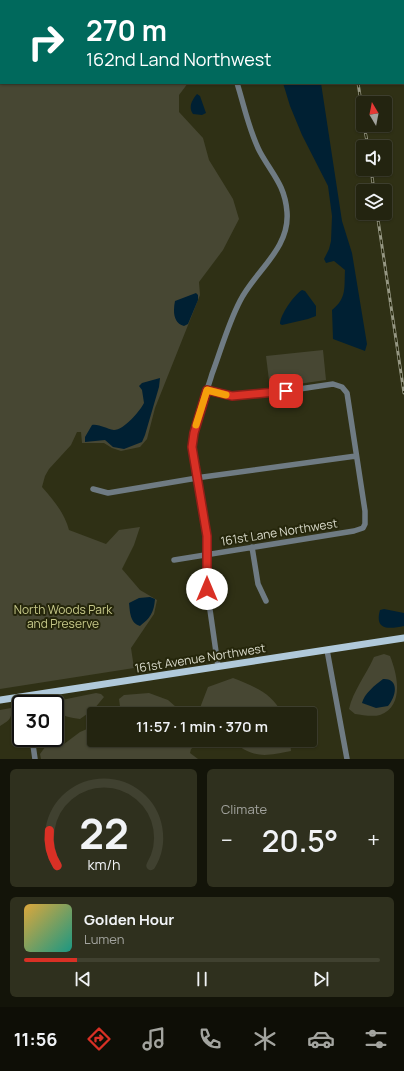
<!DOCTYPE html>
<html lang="en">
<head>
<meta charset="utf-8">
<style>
  body { margin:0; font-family:Manrope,sans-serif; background:#2f301e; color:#f1f3f6; height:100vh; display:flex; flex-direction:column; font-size:15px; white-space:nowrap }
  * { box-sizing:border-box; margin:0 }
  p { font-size:13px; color:#a3a49f }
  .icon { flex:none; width:22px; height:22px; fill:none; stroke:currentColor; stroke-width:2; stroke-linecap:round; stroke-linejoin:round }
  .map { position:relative; height:759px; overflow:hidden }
  .side { display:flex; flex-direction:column; gap:10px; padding:10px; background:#131409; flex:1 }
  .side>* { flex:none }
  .hud { position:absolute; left:0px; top:0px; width:404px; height:84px; box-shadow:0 1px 3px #0004,0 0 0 1px #404130; background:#00695c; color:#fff; overflow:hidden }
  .needle { width:26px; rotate:350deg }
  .controls { position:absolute; left:356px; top:96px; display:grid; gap:8px }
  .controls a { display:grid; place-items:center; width:36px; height:36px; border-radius:4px; background:#232410; box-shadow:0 1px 3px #0004,0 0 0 1px #404130; font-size:20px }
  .speed { position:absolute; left:12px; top:695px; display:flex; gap:8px; font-size:20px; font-weight:700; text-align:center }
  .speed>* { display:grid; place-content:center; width:52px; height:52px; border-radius:50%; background:#232410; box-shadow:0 1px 3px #0004,0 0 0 1px #404130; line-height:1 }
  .speed .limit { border:2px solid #111; border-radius:6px; background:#fff; color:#111 }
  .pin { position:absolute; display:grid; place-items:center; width:34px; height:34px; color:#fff; margin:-17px; border-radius:8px; box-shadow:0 2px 6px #0006 }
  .me { position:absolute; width:44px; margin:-22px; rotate:0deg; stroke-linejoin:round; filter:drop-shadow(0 0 3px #0008) }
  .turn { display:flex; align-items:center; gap:14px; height:84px; padding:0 20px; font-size:18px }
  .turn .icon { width:52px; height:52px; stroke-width:2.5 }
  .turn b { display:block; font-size:28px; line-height:34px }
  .big { font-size:30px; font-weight:600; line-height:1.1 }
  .side .tile { flex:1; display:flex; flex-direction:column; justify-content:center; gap:6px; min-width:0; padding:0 14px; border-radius:6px; background:#2f301e }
  .side .dial { align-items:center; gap:0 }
  .dial svg { height:104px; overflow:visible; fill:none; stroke:#404130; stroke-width:7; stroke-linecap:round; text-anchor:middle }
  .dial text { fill:#f1f3f6; stroke:none }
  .song { display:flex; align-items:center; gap:12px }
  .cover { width:48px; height:48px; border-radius:6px; background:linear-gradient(135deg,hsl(40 70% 55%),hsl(170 70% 35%)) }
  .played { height:4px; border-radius:2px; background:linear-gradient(90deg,#d93025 15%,#404130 15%) }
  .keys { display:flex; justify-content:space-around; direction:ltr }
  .heat { display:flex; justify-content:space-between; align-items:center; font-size:22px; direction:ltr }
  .side .tiles { flex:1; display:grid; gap:10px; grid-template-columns:1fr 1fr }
  .tile:last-child { grid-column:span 2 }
  .trip { position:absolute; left:87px; top:707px; width:230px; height:40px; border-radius:4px; background:#232410; box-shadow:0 1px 3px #0004,0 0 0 1px #404130; font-weight:600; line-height:40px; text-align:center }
  .tabs { display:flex; height:64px; justify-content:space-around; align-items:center; background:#0e0e06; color:#a3a49f }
  .tabs .icon { width:28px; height:28px }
  .tabs .current { color:#d93025 }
  .tabs b { font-size:18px; color:#f1f3f6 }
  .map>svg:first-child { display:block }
  .green { fill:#474733 }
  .water { fill:#002033 }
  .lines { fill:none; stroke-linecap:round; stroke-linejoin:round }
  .minor { stroke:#6f7b83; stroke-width:5.5 }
  .major { stroke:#b0c9da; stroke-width:7 }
  .rail-casing { stroke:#969783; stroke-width:3 }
  .rail { stroke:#25260b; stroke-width:1.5; stroke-dasharray:4.5; stroke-linecap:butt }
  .route-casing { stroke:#8d1f18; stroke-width:10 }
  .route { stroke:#d93025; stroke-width:7 }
  .slow { stroke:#f59e0b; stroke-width:7 }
  .labels { text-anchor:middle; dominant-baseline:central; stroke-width:4; stroke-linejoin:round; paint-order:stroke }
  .street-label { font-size:12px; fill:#dadbcb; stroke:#25260b }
  .park-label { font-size:12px; fill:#c6c889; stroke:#25260b }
</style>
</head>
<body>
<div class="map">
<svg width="404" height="759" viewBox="0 0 404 759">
  <rect width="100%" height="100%" fill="#2f3015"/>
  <path class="green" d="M0,10l1,73h187l-9,12v17l24,26 6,22 24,39 6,20 -16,31 -24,32 1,13 -45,113 -8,31 -7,8 -19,4 -9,-3 -8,-5h-22l-1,-11h-4l-6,13 -22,24 -4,7 -3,11c12,14 22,25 27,43l37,14 13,-14 21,-3 -6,18 -12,24 18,21 17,10 -3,14 -23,34 3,20 -134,21z
    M323,350l3,30 -56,8 -4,-32z
    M384,654l6,2c8,20 14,50 -10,59 -7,2 -18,0 -25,-1l-6,-5c4,-18 17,-34 25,-52z
    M233,678c20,8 40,15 49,36h-89l5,-1 10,-26z
    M96,693l5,1 3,3 -10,12 -14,10c-9,-1 -18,-3 -25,-9v-6h-13z
    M149,693l19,7 16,14h-63l-2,-15 5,-4z
    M11,708c2,11 -3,13 -11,18v-16z
    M94,726v14h110l-13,9 -1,4 8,6h-157l-1,-5 8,-11 16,1 16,-12z
    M230,740h60l1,11c-29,6 -37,7 -61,-11z"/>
  <path class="water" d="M283,83h38l21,138 10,32 15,91 -2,7 -32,-12 -1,-29c15,-12 12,-22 13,-40l-11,-9 -8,2 -2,-4 5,-10 2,-8 1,-25 -4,-30 -26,-51 -12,-29z
    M197,94l3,2 6,17 -4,2 -9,-1c-5,-7 -1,-14 4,-20z
    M302,290l3,1 11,15v10l-8,3 -26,6 -2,-1c0,-9 14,-29 22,-34z
    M196,293l2,2v5l-10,24 -4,2c-11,-3 -11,-15 -9,-25z
    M160,378l-1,9 -14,48 -3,7 -18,7 -11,-2 -8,-7 -20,2v-5l7,-12c8,-1 14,4 22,5 10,0 26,-19 30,-27l-2,-13 -3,-4 3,-3z
    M150,597l5,2c-1,14 -5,19 -15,27 -10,-3 -10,-14 -11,-23l10,-5z
    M384,609l20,4v13c-14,3 -30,5 -24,-16z
    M383,679c17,-1 13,18 5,27l-12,2 -14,-5c2,-9 13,-18 21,-24z"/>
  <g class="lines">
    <path class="minor" d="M206,1v-1
      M93,489l15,4 95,-16 153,-21
      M252,547l6,37 8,17
      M174,560l180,-29 9,-3 2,-4v-13l-18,-118 -5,-6 -9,-3 -47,7 -54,5 -25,-6
      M327,650l20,109
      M218,666l-11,-77v-53l-15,-89c2,-25 13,-49 20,-73 9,-24 16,-50 28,-73 15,-30 50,-52 47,-89 -2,-27 -15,-38 -27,-60 -11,-21 -16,-47 -23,-69
      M25,696l1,8
      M32,738l3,21"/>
    <path class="major" d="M0,700l404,-62"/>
    <defs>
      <path id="rail" d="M346,0v1
        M358,83l5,32
        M364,125l4,22
        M371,169l3,22
        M377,213l27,180"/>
    </defs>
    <use href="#rail" class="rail-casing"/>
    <use href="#rail" class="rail"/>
  </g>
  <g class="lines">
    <defs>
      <path id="route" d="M207,589v-53l-15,-89 2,-14 13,-43 25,6 54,-5"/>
    </defs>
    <use href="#route" class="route-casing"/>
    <use href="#route" class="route"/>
    <path class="slow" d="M196,425l11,-35 19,5"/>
  </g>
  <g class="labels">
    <g class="street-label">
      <text transform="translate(279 532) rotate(-9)">161st Lane Northwest</text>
      <text transform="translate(200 658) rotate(-9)">161st Avenue Northwest</text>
    </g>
    <g class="park-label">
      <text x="63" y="609">North Woods Park<tspan x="63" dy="14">and Preserve</tspan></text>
    </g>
  </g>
</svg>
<div class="controls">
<a><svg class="needle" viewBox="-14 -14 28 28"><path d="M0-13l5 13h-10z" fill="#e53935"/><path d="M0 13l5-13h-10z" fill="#a3a49f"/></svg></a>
<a><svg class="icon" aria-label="sound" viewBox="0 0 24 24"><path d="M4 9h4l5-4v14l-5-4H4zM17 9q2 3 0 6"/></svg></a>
<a><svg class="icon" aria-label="layers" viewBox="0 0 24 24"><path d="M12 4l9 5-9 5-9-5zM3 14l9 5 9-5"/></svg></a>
</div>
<div class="speed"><div class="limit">30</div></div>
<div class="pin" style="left:286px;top:391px;background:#d93025"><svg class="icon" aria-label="arrive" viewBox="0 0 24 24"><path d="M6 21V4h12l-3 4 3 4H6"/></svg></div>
<svg class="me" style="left:207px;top:589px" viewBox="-20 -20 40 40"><circle r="19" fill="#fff"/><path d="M0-13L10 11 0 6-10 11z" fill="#d93025"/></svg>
<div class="trip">11:57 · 1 min · 370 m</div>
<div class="hud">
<div class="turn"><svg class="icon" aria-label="right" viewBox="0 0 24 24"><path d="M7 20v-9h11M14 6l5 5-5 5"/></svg><div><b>270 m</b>162nd Land Northwest</div></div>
</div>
</div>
<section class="side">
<div class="tiles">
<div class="tile dial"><svg viewBox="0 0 100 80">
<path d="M14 69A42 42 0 1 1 86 69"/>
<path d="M14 69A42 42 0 0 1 8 42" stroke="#d93025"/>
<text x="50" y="56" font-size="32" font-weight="700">22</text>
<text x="50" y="72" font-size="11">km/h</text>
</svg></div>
<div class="tile"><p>Climate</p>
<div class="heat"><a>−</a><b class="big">20.5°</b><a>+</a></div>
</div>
<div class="tile">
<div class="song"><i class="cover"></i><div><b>Golden Hour</b><p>Lumen</p></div></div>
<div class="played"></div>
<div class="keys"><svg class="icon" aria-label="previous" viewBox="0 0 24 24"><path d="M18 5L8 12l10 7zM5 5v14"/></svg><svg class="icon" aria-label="pause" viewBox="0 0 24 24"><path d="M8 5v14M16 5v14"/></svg><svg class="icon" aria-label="next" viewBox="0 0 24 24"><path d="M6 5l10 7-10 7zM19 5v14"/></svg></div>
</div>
</div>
</section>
<nav class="tabs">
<b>11:56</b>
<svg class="icon current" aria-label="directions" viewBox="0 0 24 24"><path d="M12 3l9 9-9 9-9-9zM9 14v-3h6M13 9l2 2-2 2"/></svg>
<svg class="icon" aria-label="music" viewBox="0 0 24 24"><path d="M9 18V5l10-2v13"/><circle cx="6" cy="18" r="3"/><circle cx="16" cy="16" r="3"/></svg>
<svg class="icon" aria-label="phone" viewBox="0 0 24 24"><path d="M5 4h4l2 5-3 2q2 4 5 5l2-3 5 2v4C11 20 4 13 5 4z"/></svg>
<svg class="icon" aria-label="climate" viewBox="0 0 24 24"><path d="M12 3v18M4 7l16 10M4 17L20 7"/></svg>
<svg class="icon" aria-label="car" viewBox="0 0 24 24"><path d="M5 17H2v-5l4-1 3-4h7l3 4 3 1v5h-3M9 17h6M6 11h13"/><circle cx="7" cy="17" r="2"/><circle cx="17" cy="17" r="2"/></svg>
<svg class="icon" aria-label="filters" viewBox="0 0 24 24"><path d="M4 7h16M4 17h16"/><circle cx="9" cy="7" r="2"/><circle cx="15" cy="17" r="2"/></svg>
</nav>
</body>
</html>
